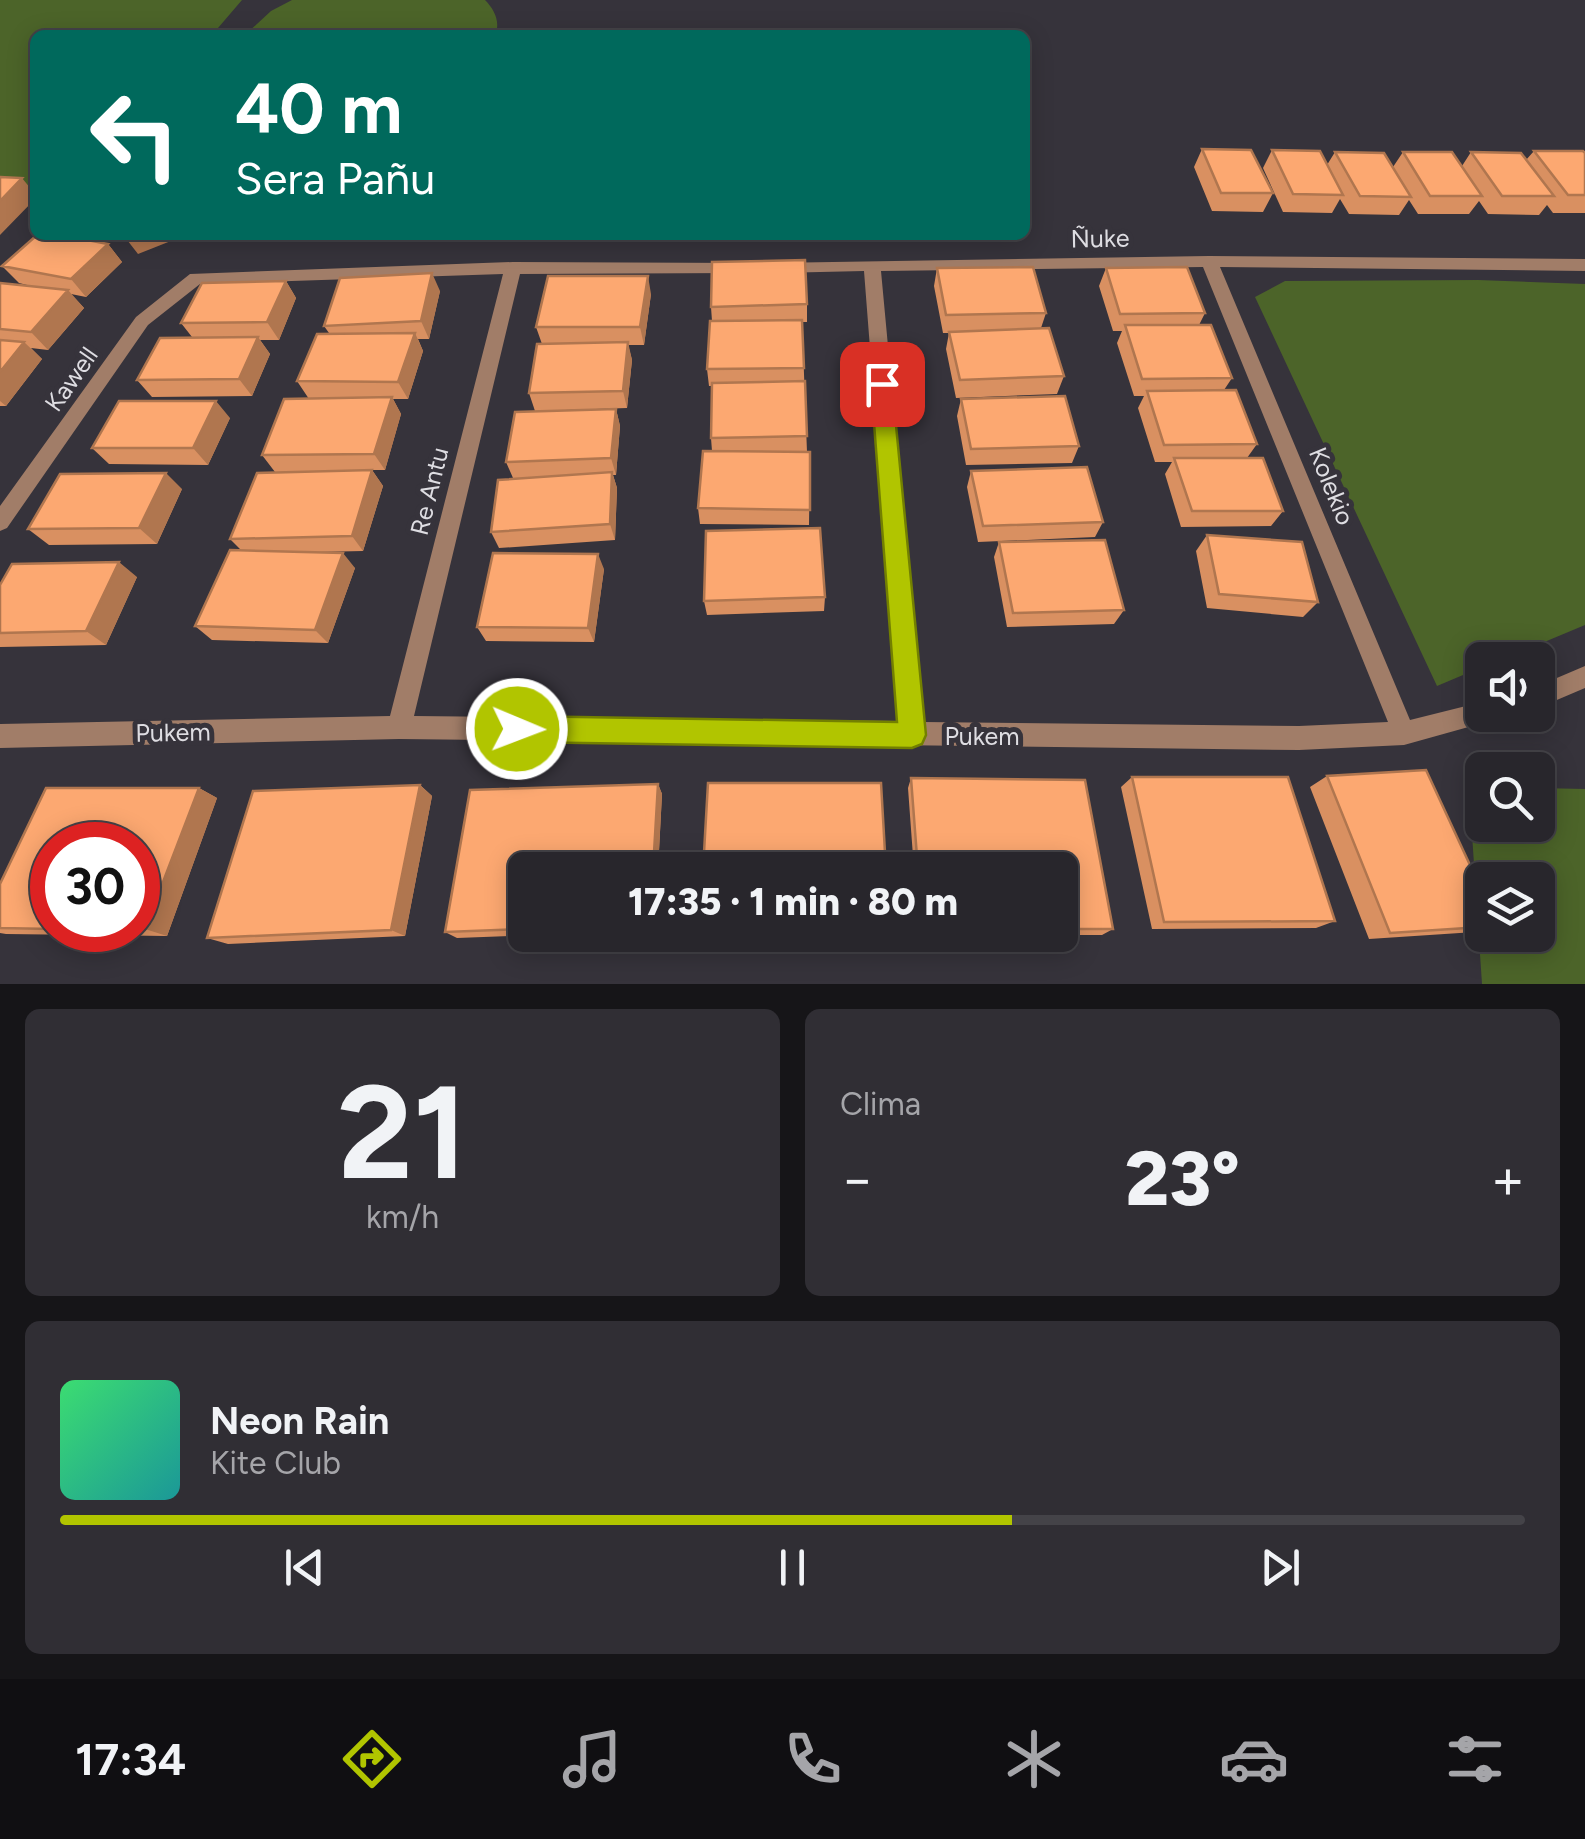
<!DOCTYPE html>
<html lang="es">
<head>
<meta charset="utf-8">
<style>
  body { margin:0; font-family:Figtree,sans-serif; background:#302e34; color:#f1f3f6; height:100vh; display:flex; flex-direction:column; font-size:38px; white-space:nowrap }
  * { box-sizing:border-box; margin:0 }
  p { font-size:32px; color:#a5a5a9 }
  .icon { flex:none; width:55px; height:55px; fill:none; stroke:currentColor; stroke-width:2; stroke-linecap:round; stroke-linejoin:round }
  .map { position:relative; height:984px; overflow:hidden }
  .panel { display:flex; flex-direction:column; gap:25px; padding:25px; background:#161518; flex:1 }
  .panel>* { flex:none }
  .banner { position:absolute; left:30px; top:30px; width:1000px; height:210px; border-radius:15px; box-shadow:0 5px 25px #0003,0 0 0 2px #444348; background:#00695c; color:#fff; overflow:hidden }
  .tools { position:absolute; left:1465px; top:642px; display:grid; gap:20px }
  .tools a { display:grid; place-items:center; width:90px; height:90px; border-radius:15px; background:#28262c; box-shadow:0 5px 25px #0003,0 0 0 2px #444348; font-size:50px }
  .speed { position:absolute; left:30px; top:822px; display:flex; gap:20px; font-size:50px; font-weight:700; text-align:center }
  .speed>* { display:grid; place-content:center; width:130px; height:130px; border-radius:50%; background:#28262c; box-shadow:0 5px 25px #0003,0 0 0 2px #444348; line-height:1 }
  .speed .limit { border:15px solid #d22; background:#fff; color:#111 }
  .pin { position:absolute; display:grid; place-items:center; width:85px; height:85px; color:#fff; margin:-42px; border-radius:20px; box-shadow:0 5px 15px #0006 }
  .me { position:absolute; width:110px; margin:-55px; rotate:91deg; stroke-linejoin:round; filter:drop-shadow(0 0 8px #0008) }
  .turn { display:flex; align-items:center; gap:35px; height:210px; padding:0 40px; font-size:45px }
  .turn .icon { width:130px; height:130px; stroke-width:2.5 }
  .turn b { display:block; font-size:70px; line-height:85px }
  .big { font-size:75px; font-weight:800; line-height:1.1 }
  .panel .tile { flex:1; display:flex; flex-direction:column; justify-content:center; gap:15px; min-width:0; padding:0 35px; border-radius:15px; background:#302e34 }
  .panel .dial { align-items:center; gap:0 }
  .dial b { font-size:130px; line-height:1 }
  .song { display:flex; align-items:center; gap:30px }
  .cover { width:120px; height:120px; border-radius:15px; background:linear-gradient(135deg,hsl(140 70% 55%),hsl(180 70% 35%)) }
  .played { height:10px; border-radius:5px; background:linear-gradient(90deg,#b1c500 65%,#444348 65%) }
  .keys { display:flex; justify-content:space-around; direction:ltr }
  .heat { display:flex; justify-content:space-between; align-items:center; font-size:55px; direction:ltr }
  .panel .tiles { flex:1; display:grid; gap:25px; grid-template-columns:1fr 1fr }
  .tile:last-child { grid-column:span 2 }
  .trip { position:absolute; left:508px; top:852px; width:570px; height:100px; border-radius:15px; background:#28262c; box-shadow:0 5px 25px #0003,0 0 0 2px #444348; font-weight:800; line-height:100px; text-align:center }
  .dock { display:flex; height:160px; justify-content:space-around; align-items:center; background:#100f12; color:#a5a5a9 }
  .dock .icon { width:70px; height:70px }
  .dock .on { color:#b1c500 }
  .dock b { font-size:45px; color:#f1f3f6 }
  .map>svg:first-child { display:block }
  .green { fill:#4c6429; fill-rule:evenodd }
  .lines { fill:none; stroke-linecap:round; stroke-linejoin:round }
  .minor { fill:#a17d68; fill-rule:evenodd }
  .wall { fill:#d99061; fill-rule:evenodd }
  .shaded-wall { fill:#b0764f }
  .building { fill:#fca871; stroke:#b0764f; stroke-width:2.5 }
  .route { fill:#b1c500; stroke:#738000; stroke-width:2.5 }
  .labels { text-anchor:middle; dominant-baseline:central; stroke-width:10; stroke-linejoin:round; paint-order:stroke }
  .street-label { font-size:25px; fill:#dedde2; stroke:#36333b }
</style>
</head>
<body>
<div class="map">
<svg width="1585" height="984" viewBox="0 0 1585 984">
  <rect width="100%" height="100%" fill="#36333b"/>
  <path class="green" d="M0,0h242l-30,35h-177v158l-35,-2z
    M292,0h193c9,9 16,22 10,35h-250l26,-24z
    M1478,280l107,4v341l-84,35h-19v7l-45,19 -182,-389 30,-16z
    M1538,788l47,1v195h-103l-11,-165 11,-8v14h56zM1482,880h56v55h-56z"/>
  <g class="lines">
    <path class="minor" d="M1209,256l376,3v12l-365,-4 190,453 72,-18v13h11l-3,6 -86,24 -105,5 -900,-11 -399,9v-24l390,-8 113,-442 -303,10 -52,41 -141,203 -7,3v-25l136,-189 54,-43 323,-12 231,1 2,4 -8,6 -218,1 -106,442 485,5 -35,-450 -87,2 -8,-6 2,-4zM1203,267l185,455 -89,4 -376,-4 -42,-451z
      M1585,666v22l-47,20v-22z"/>
  </g>
  <path class="wall" d="M1202,149l71,44 -10,19 -51,-1 -18,-44z
    M1272,150l55,15 8,-13 58,15 10,-15 59,14 9,-14 55,8 8,-9 51,2v60h-32l-6,-8 -8,10 -51,-1 -9,-13 -10,13h-51l-9,-14 -10,15 -50,-1 -9,-15 -8,14 -49,-1 -20,-44z
    M108,244l14,18 -36,35 -15,-3 13,14 -36,42 -17,-2 11,11 -36,47h-6v-123l35,4 -16,-4 -17,-17z
    M937,268l109,45 -5,15 23,48 -7,18 -101,4 -10,-49 3,-16h-6l-9,-47z
    M1106,268l99,45 -6,12 33,53 -8,12 33,54 -10,14 36,53 -12,15 -90,1 -16,-53 7,-12h-17l-17,-54 6,-12h-10l-17,-53 5,-12h-9l-14,-45z
    M286,281l10,17 -17,42h-19l10,14 -18,42 -100,1 -15,-17 55,-43 -11,-14z
    M440,291l-11,48h-11l5,12 -15,48h-15l8,15 -16,56h-13l11,16 -20,65 -46,1 38,16 -27,75 -116,-3 -17,-14 46,-76 -11,-11 45,-67 -13,-17 47,-56 -12,-18 32,-48 -5,-7z
    M651,294l-7,51h-16l4,15 -5,48 -92,3 -6,-18 13,-49 -6,-17z
    M807,304v18h-5l5,130h3l-1,73 -109,-1 -2,-16 14,-57 -1,-13 1,-52h-3l-2,-17 5,-48 -1,-14z
    M961,399l118,47 -7,17 -106,2 -9,-49z
    M616,409l4,17 -4,49h-3l4,13 -2,52 -116,8 -8,-16 22,-54 -7,-16z
    M230,418l-22,47 -99,-1 -17,-16z
    M971,471l132,51 -8,15 -117,5 -11,-55z
    M182,489l-25,55 -108,1 -21,-16z
    M1207,535l111,67 -15,15 -96,-9 -11,-57z
    M999,542l125,68 -10,14 -107,3 -13,-70z
    M604,569l-10,73 -108,-1 -9,-14z
    M137,577l-31,68 -106,2v-62z
    M825,597l-1,14 -117,4 -3,-14z
    M1327,776l155,115v39l-7,2 -106,7 -59,-152z
    M1132,777l203,144 -19,7 -164,1 -31,-142z
    M911,778l174,2 28,149 -11,6h-42v-65h-146l-6,-82z
    M658,784l4,10 -4,76h-133v65h13l-81,3 -12,-6 25,-142z
    M420,785l12,11 -27,140 -177,8 -21,-6z
    M46,788h153l18,10 -50,138 -161,-2 -6,-1v-49zM52,845h86v85h-86z"/>
  <path class="shaded-wall" d="M22,178l13,16v5l-35,36v-34z
    M128,235h58l-48,19 -14,-18z
    M108,244l14,18 -36,35 -15,-18z
    M432,273l8,18 -11,48 -8,-18z
    M648,276l3,18 -7,51 -4,-18z
    M286,281l10,17 -17,42 -12,-18z
    M68,290l16,18 -36,42 -17,-18z
    M415,333l8,18 -15,48 -10,-17z
    M258,337l12,17 -18,42 -13,-17z
    M24,342l18,17 -36,47 -6,-5v-29z
    M628,342l4,18 -5,48 -4,-17z
    M392,397l9,17 -16,56 -11,-16z
    M216,401l14,17 -22,47 -15,-17z
    M616,409l4,17 -4,49 -5,-17z
    M372,470l11,16 -20,65 -11,-15z
    M612,472l5,16 -2,52 -5,-16z
    M166,473l16,16 -25,55 -18,-16z
    M343,553l12,15 -27,75 -13,-13z
    M598,554l6,15 -10,73 -6,-14z
    M119,562l18,15 -31,68 -20,-14z
    M658,784l4,10 -4,76h-5z
    M420,785l12,11 -27,140 -14,-6z
    M199,788l18,10 -50,138 -22,-7z"/>
  <path class="building" d="M1202,149l49,1 22,43h-52z
    M1272,150l48,1 23,44 -50,-1z
    M1534,151h49l2,2v42h-17z
    M1335,152l49,1 27,44 -51,-1z
    M1403,152h49l30,44h-52z
    M1471,152l50,1 33,43h-52z
    M0,177l22,1 -22,23z
    M37,235h24l47,9 -37,35 -69,-13z
    M805,260l2,44 -96,3 1,-45z
    M1033,267l13,46 -100,2 -9,-47z
    M1187,267l18,46 -85,1 -14,-46z
    M432,273l-11,48 -97,5 16,-48z
    M548,276h100l-8,51h-104z
    M286,281l-19,41 -86,1 21,-40z
    M0,283l68,7 -37,42 -31,-3z
    M802,320l2,48 -97,1 3,-48z
    M1125,325h86l21,53 -90,1z
    M1049,328l15,48 -104,4 -11,-48z
    M415,333l-17,49 -101,-1 20,-47z
    M258,337l-19,42 -102,1 23,-42z
    M0,340l24,2 -24,30z
    M628,342l-5,49 -94,2 8,-49z
    M805,381l2,55 -96,2 1,-55z
    M1236,390l21,54 -93,1 -17,-54z
    M1065,396l14,50 -108,3 -10,-50z
    M392,397l-18,57 -112,1 22,-56z
    M119,401h97l-23,47h-101z
    M616,409l-5,49 -105,4 9,-50z
    M703,451l107,1v58l-112,-2z
    M1174,458h89l20,53h-91z
    M1087,467l16,55 -120,4 -12,-55z
    M372,470l-20,66 -122,3 27,-66z
    M612,472l-2,52 -119,8 7,-52z
    M166,473l-27,55 -111,1 32,-55z
    M820,528l5,69 -121,4 2,-70z
    M1207,535l95,7 16,60 -99,-8z
    M1105,540l19,70 -111,3 -14,-71z
    M230,550l113,3 -28,77 -120,-4z
    M493,553l105,1 -10,74 -111,-1z
    M119,562l-33,69 -86,2v-48l12,-21z
    M1426,770l56,121v36l-92,6 -63,-157z
    M1132,777h156l47,144 -171,1z
    M911,778l174,2 28,149h-53v-59h-142z
    M708,783h173l5,87h-183z
    M658,784l-5,86h-128v59l-80,3 25,-142z
    M420,785l-29,145 -184,8 46,-147z
    M46,788h153l-54,141h-7v-84h-86v84l-52,-1v-44z"/>
  <path class="route" d="M882,376l10,8 34,351 -4,9 -10,4 -395,-6 -10,-4 -4,-9 4,-10 10,-3 380,6 -26,-338z"/>
  <g class="labels">
    <g class="street-label">
      <text transform="translate(1100 238) rotate(-1)">Ñuke</text>
      <text transform="translate(71 379) rotate(-55)">Kawell</text>
      <text transform="translate(1332 486) rotate(68)">Kolekio</text>
      <text transform="translate(429 491) rotate(-76)">Re Antu</text>
      <text transform="translate(173 732) rotate(-1)">Pukem</text>
      <text x="982" y="736">Pukem</text>
    </g>
  </g>
</svg>
<div class="tools">
<a><svg class="icon" aria-label="sound" viewBox="0 0 24 24"><path d="M4 9h4l5-4v14l-5-4H4zM17 9q2 3 0 6"/></svg></a>
<a><svg class="icon" aria-label="search" viewBox="0 0 24 24"><circle cx="10" cy="10" r="6"/><path d="M15 15l6 6"/></svg></a>
<a><svg class="icon" aria-label="layers" viewBox="0 0 24 24"><path d="M12 4l9 5-9 5-9-5zM3 14l9 5 9-5"/></svg></a>
</div>
<div class="speed"><div class="limit">30</div></div>
<div class="pin" style="left:882px;top:384px;background:#d93025"><svg class="icon" aria-label="arrive" viewBox="0 0 24 24"><path d="M6 21V4h12l-3 4 3 4H6"/></svg></div>
<svg class="me" style="left:517px;top:729px" viewBox="-20 -20 40 40"><circle r="17" fill="#b1c500" stroke="#fff" stroke-width="3"/><path d="M0-11L8 9 0 5-8 9z" fill="#fff"/></svg>
<div class="trip">17:35 · 1 min · 80 m</div>
<div class="banner">
<div class="turn"><svg class="icon" aria-label="left" viewBox="0 0 24 24"><path d="M17 20v-9H6M10 6l-5 5 5 5"/></svg><div><b>40 m</b>Sera Pañu</div></div>
</div>
</div>
<section class="panel">
<div class="tiles">
<div class="tile dial"><b>21</b><p>km/h</p></div>
<div class="tile"><p>Clima</p>
<div class="heat"><a>−</a><b class="big">23°</b><a>+</a></div>
</div>
<div class="tile">
<div class="song"><i class="cover"></i><div><b>Neon Rain</b><p>Kite Club</p></div></div>
<div class="played"></div>
<div class="keys"><svg class="icon" aria-label="previous" viewBox="0 0 24 24"><path d="M18 5L8 12l10 7zM5 5v14"/></svg><svg class="icon" aria-label="pause" viewBox="0 0 24 24"><path d="M8 5v14M16 5v14"/></svg><svg class="icon" aria-label="next" viewBox="0 0 24 24"><path d="M6 5l10 7-10 7zM19 5v14"/></svg></div>
</div>
</div>
</section>
<nav class="dock">
<b>17:34</b>
<svg class="icon on" aria-label="directions" viewBox="0 0 24 24"><path d="M12 3l9 9-9 9-9-9zM9 14v-3h6M13 9l2 2-2 2"/></svg>
<svg class="icon" aria-label="music" viewBox="0 0 24 24"><path d="M9 18V5l10-2v13"/><circle cx="6" cy="18" r="3"/><circle cx="16" cy="16" r="3"/></svg>
<svg class="icon" aria-label="phone" viewBox="0 0 24 24"><path d="M5 4h4l2 5-3 2q2 4 5 5l2-3 5 2v4C11 20 4 13 5 4z"/></svg>
<svg class="icon" aria-label="climate" viewBox="0 0 24 24"><path d="M12 3v18M4 7l16 10M4 17L20 7"/></svg>
<svg class="icon" aria-label="car" viewBox="0 0 24 24"><path d="M5 17H2v-5l4-1 3-4h7l3 4 3 1v5h-3M9 17h6M6 11h13"/><circle cx="7" cy="17" r="2"/><circle cx="17" cy="17" r="2"/></svg>
<svg class="icon" aria-label="filters" viewBox="0 0 24 24"><path d="M4 7h16M4 17h16"/><circle cx="9" cy="7" r="2"/><circle cx="15" cy="17" r="2"/></svg>
</nav>
</body>
</html>
